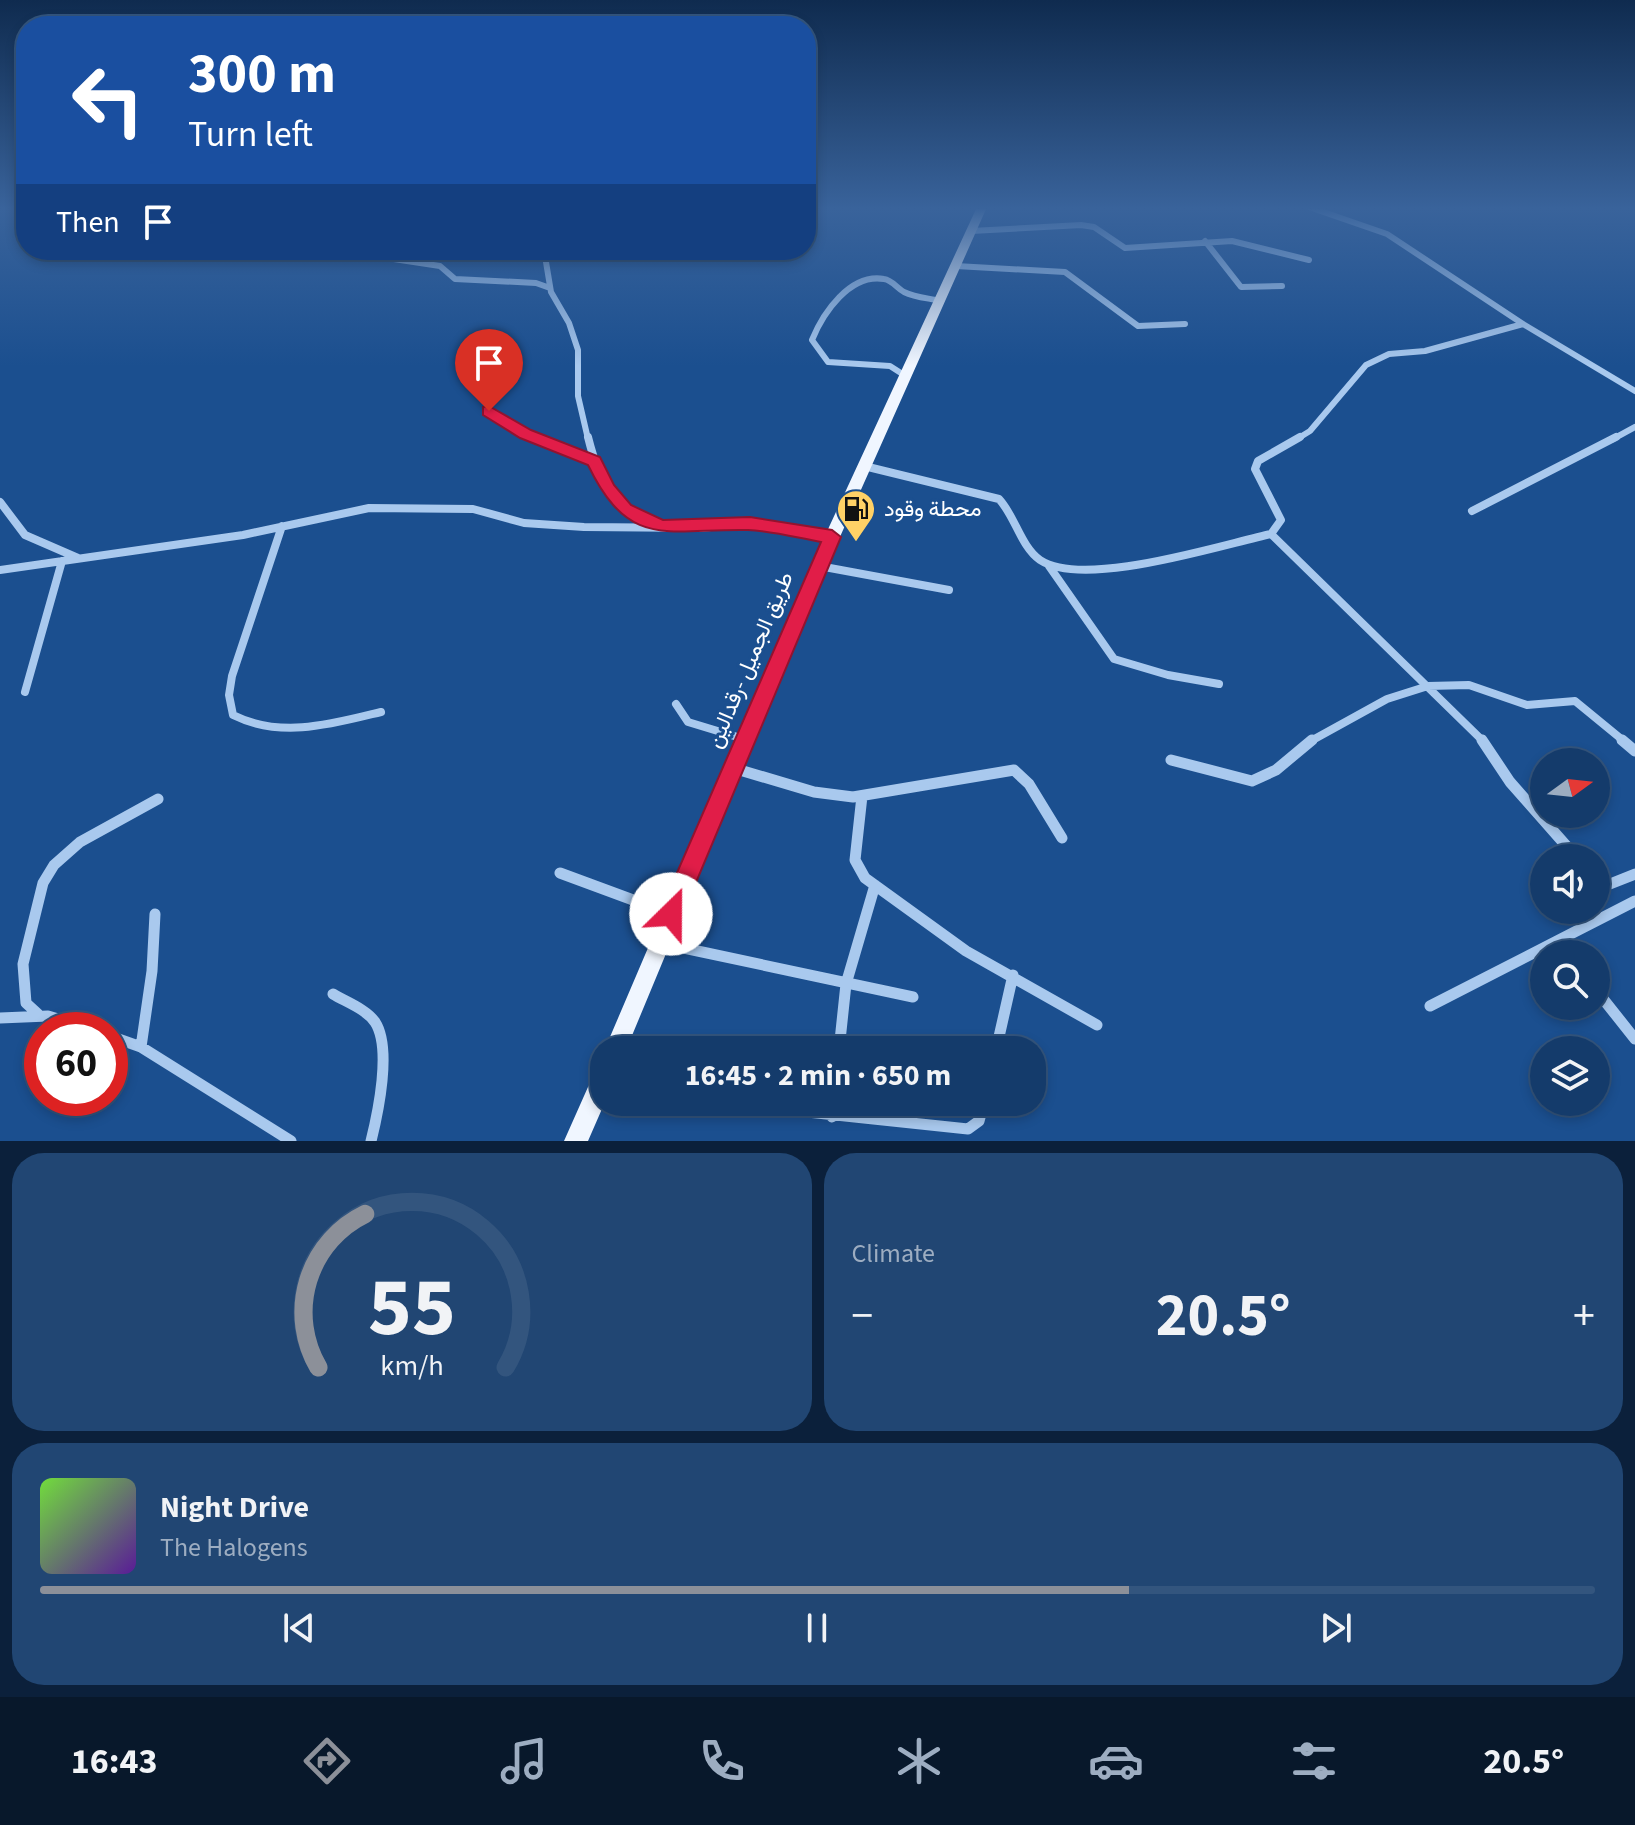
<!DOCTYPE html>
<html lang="en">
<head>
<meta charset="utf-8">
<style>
  body { margin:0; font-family:"Source Sans 3",Vazirmatn,sans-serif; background:#214673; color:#f1f3f6; height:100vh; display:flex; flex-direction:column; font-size:30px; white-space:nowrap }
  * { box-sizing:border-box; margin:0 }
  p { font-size:26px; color:#9dadc1 }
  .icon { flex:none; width:44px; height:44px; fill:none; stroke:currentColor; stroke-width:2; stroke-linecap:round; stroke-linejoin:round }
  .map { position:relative; height:1141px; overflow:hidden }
  .panel { display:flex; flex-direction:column; gap:12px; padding:12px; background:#0b203b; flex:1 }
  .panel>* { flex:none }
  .top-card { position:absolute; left:16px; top:16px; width:800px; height:244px; border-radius:32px; box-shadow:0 4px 12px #0003,0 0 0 2px #33557e; background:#1a4fa0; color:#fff; overflow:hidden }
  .needle { width:52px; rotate:75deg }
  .fabs { position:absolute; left:1530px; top:748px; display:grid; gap:16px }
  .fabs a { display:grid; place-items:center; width:80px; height:80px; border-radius:50%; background:#143b6b; box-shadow:0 4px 12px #0003,0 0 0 2px #33557e; font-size:40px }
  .speed { position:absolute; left:24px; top:1012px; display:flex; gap:16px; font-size:40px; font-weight:700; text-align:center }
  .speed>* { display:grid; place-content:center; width:104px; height:104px; border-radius:50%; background:#143b6b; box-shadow:0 4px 12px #0003,0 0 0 2px #33557e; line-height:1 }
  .speed .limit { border:12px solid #d22; background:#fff; color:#111 }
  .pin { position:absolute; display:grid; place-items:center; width:68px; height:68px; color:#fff; margin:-82px -34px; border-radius:50% 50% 50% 0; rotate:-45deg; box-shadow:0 0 8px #0007 }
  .pin .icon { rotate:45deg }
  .me { position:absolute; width:88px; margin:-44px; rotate:23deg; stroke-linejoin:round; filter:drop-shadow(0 0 6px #0008) }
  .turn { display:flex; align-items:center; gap:28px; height:168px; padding:0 40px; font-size:36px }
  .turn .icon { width:104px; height:104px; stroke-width:2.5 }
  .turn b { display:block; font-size:56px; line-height:68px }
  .then { display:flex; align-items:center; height:76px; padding:0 40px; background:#0003; gap:16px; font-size:30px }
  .big { font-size:60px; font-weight:700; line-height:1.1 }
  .panel .card { flex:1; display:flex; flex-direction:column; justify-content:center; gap:12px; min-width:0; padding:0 28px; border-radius:32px; background:#214673 }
  .panel .dial { align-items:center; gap:0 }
  .dial svg { height:208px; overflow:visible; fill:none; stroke:#33557e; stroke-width:7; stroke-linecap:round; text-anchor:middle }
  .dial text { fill:#f1f3f6; stroke:none }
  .song { display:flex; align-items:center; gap:24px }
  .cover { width:96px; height:96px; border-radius:12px; background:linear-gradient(135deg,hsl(100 70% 55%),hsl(270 70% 35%)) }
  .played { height:8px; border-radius:4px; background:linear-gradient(90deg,#8c9099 70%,#33557e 70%) }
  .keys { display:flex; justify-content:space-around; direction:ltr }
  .heat { display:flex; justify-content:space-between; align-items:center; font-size:44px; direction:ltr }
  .panel .tiles { flex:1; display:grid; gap:12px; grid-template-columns:1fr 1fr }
  .card:last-child { grid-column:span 2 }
  .trip { position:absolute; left:590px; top:1036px; width:456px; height:80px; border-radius:32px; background:#143b6b; box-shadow:0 4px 12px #0003,0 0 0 2px #33557e; font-weight:700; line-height:80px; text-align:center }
  .tab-bar { display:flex; height:128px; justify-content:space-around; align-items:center; background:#08182b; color:#9dadc1 }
  .tab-bar .icon { width:56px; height:56px }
  .tab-bar .on { color:#8c9099 }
  .tab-bar b { font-size:36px; color:#f1f3f6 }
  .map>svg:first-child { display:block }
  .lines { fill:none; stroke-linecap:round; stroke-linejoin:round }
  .street-far2 { stroke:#a9c9ee; stroke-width:6 }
  .street-far1 { stroke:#a9c9ee; stroke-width:8 }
  .street { stroke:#a9c9ee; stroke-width:11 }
  .primary { fill:#f0f6ff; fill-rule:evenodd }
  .route { fill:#e11d48; stroke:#92132f; stroke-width:2 }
  .labels { text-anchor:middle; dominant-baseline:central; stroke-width:6; stroke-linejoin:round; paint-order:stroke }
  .poi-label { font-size:22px; fill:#fff; stroke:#1b4f8f; text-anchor:start }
  .street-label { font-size:22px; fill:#fff; stroke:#1b4f8f }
</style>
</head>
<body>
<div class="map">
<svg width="1635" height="1141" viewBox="0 0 1635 1141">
  <rect width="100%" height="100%" fill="#1b4f8f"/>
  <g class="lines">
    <path class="street-far2" d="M1309,207l78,27 136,90 112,67
      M971,231l110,-6 13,2 31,21 107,-7 77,19
      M1205,241l36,46 41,-1
      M334,250l106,16 15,13 81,4 14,5
      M544,250l7,42 18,31 9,27v46l10,43
      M956,266l109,6 73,54 47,-2
      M904,375l-14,-9 -62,-4 -16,-22c11,-27 38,-67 72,-61 8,1 13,9 20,13 12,6 25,6 37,9
      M489,411l49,28
      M1297,439l13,-8 56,-66 23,-11 36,-3 98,-27
      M1613,439l22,-12"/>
    <path class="street-far1" d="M533,437l61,24
      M588,437c12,48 23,67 69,87
      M864,466l135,33c16,17 22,48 41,61 44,29 180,-15 231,-26l10,-14 -26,-51 3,-8 42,-24
      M0,502l25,33 53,23
      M1472,511l144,-74
      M282,526l-50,150 -3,19 4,20c48,24 99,9 148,-3
      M1271,534l213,208
      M819,566l130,24
      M1049,566l65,93 54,16 51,9
      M0,570l243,-35 126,-27 104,1 51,14 60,4 114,1 52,-4 82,13
      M25,692l37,-131
      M676,704l12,18 56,17
      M1309,742l78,-43 41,-13 41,-1 58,20 48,-4 50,41"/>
    <path class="street" d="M1482,740l28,42 67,76
      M1622,740l13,11
      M1171,760l81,21 24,-11 36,-30
      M733,768l81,24 39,5 161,-27 15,14 33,54
      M862,796l-7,64 10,18 101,73 131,74
      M560,873l111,41
      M1596,879l14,5 25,-10
      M1557,942l10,12
      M660,943l253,54
      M1596,990l39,49
      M333,994c13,8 33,15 42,28 17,26 3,91 -4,119
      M1430,1006l205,-105
      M38,1014l-12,-11 -3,-39 20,-81 11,-18 26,-23 78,-43
      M0,1018l48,-2 47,14
      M110,1036l31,11 150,94
      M141,1047l11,-76 3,-57
      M839,1050l7,-66 29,-99
      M996,1050l17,-75
      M713,1102l255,27 11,-8 5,-19
      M832,1117l2,-15"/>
    <path class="primary" d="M977,207h10l-160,359 -201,484 -22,1 207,-485z
      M604,1065l1,37 -17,39h-24l32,-72z"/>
  </g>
  <linearGradient id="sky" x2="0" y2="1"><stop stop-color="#0f2b4f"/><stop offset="0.57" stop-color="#39639b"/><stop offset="1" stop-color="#39639b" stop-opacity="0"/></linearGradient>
  <rect width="1635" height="366" fill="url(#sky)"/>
  <path class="route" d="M489,406l42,24 69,27 14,28 17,20 32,15 87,-3 82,13 9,7 -162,386 -8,3 -8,-3 -4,-9 162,-372c-23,-4 -49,-11 -73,-12 -79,-2 -118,22 -160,-65l-68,-27 -37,-23v-8z"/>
  <defs>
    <symbol id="fuel-pin" viewBox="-11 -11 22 30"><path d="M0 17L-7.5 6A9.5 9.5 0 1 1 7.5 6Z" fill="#ffd166" stroke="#1b4f8f"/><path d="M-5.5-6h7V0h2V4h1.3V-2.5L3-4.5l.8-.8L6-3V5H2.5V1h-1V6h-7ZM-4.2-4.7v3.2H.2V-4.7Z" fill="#111"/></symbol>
  </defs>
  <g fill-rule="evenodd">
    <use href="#fuel-pin" x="834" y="487" width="44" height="60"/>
  </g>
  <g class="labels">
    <g class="poi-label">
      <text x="884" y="509">محطة وقود</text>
    </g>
    <g class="street-label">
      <text transform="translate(750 660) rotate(-67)">طريق الجميل -رقدالين</text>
    </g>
  </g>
</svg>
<div class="fabs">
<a><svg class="needle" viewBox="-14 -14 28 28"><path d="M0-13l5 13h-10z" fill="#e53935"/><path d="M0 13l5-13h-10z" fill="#9dadc1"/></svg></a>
<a><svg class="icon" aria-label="sound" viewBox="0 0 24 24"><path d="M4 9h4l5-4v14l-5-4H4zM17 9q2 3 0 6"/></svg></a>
<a><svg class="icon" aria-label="search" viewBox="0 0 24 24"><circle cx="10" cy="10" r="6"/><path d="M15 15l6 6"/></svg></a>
<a><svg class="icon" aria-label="layers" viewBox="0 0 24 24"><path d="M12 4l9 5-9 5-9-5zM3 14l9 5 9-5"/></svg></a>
</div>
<div class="speed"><div class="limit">60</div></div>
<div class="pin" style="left:489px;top:411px;background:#d93025"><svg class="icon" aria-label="arrive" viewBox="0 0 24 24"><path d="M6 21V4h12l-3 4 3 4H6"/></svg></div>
<svg class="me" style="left:671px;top:914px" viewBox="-20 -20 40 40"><circle r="19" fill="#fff"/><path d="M0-13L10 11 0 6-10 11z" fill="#e11d48"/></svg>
<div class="trip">16:45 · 2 min · 650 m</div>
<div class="top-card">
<div class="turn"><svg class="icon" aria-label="left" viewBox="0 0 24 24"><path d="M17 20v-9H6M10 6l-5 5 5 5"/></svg><div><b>300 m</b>Turn left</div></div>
<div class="then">Then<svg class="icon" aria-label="arrive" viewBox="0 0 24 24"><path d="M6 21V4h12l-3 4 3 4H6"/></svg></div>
</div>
</div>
<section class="panel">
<div class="tiles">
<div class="card dial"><svg viewBox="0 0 100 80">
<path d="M14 69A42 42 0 1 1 86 69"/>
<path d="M14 69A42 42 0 0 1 32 10" stroke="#8c9099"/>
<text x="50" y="56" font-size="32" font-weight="700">55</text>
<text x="50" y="72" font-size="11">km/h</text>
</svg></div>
<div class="card"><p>Climate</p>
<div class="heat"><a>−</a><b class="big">20.5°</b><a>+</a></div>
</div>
<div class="card">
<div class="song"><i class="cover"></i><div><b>Night Drive</b><p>The Halogens</p></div></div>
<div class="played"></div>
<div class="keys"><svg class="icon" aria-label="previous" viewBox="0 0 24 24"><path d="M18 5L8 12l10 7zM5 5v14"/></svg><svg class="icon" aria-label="pause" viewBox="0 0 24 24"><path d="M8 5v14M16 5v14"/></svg><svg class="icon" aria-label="next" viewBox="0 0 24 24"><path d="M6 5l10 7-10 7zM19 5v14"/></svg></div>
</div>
</div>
</section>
<nav class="tab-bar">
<b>16:43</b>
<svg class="icon on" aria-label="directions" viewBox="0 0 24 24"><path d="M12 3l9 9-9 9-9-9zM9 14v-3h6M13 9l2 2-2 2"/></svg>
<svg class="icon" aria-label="music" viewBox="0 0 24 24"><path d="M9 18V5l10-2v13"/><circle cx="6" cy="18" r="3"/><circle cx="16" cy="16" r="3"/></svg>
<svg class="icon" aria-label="phone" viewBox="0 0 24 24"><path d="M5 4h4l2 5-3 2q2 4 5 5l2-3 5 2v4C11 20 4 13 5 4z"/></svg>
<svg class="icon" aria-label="climate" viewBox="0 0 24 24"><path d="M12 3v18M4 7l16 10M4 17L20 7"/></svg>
<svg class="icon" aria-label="car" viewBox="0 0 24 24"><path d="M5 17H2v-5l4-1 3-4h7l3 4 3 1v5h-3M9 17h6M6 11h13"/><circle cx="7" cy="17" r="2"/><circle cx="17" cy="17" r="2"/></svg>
<svg class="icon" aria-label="filters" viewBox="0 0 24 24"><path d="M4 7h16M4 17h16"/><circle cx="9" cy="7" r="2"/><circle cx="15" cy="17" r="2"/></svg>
<b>20.5°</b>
</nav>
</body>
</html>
